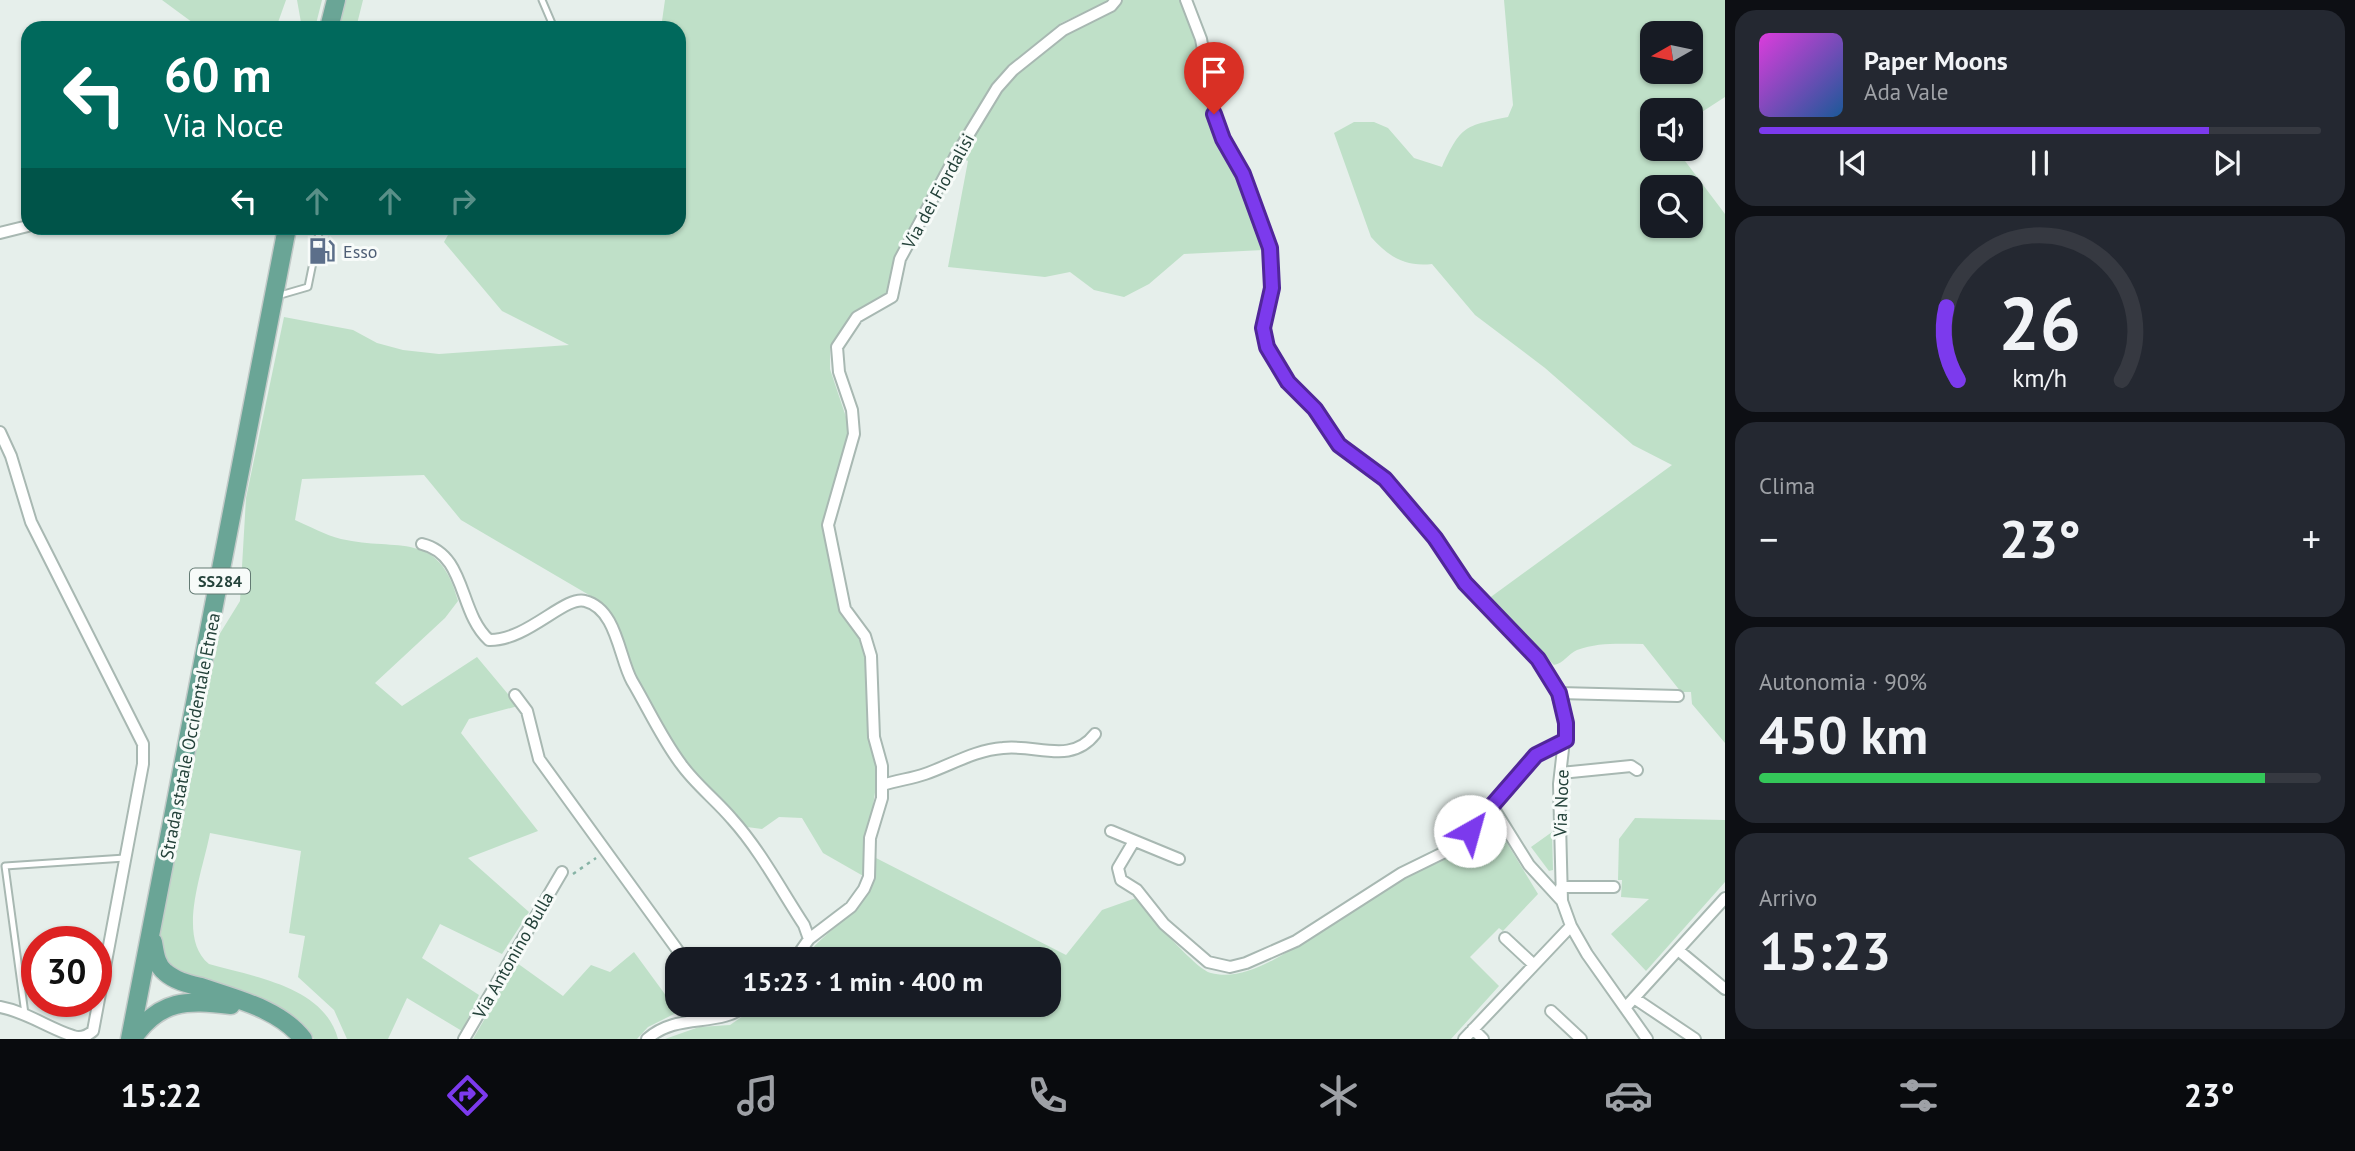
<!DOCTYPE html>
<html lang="it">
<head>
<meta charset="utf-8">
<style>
  body { margin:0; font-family:"PT Sans",sans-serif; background:#242831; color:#f1f3f6; height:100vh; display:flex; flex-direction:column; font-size:26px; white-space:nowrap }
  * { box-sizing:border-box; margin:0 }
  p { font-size:23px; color:#9ea1a6 }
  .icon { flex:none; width:38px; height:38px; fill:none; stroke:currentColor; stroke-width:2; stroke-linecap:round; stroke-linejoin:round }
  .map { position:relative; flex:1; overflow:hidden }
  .details { display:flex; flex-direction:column; gap:10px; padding:10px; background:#0d0f14; width:630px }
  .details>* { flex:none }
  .guide { position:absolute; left:21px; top:21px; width:665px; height:214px; border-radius:21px; box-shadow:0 2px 5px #0004; background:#00695c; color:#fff; overflow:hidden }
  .needle { width:46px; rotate:261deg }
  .buttons { position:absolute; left:1640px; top:21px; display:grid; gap:14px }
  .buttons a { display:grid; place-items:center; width:63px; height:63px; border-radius:14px; background:#171b24; box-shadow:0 2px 5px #0004; font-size:35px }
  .speed { position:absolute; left:21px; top:926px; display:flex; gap:14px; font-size:35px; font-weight:700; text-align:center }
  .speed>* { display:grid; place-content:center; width:91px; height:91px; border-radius:50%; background:#171b24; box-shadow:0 2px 5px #0004; line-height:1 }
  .speed .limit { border:10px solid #d22; background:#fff; color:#111 }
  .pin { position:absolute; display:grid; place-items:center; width:60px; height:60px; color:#fff; margin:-72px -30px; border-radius:50% 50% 50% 0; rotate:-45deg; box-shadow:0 0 7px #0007 }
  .pin .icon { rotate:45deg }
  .me { position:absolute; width:77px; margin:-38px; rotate:38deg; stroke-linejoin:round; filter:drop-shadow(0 0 5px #0008) }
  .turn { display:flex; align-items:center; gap:24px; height:147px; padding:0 28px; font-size:32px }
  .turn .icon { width:91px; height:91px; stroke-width:2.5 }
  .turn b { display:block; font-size:49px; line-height:60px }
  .lanes { display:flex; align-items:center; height:66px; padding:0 28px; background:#0003; justify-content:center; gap:35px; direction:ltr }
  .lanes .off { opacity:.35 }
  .big { font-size:52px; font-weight:800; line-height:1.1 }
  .details .card { flex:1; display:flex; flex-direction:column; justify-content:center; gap:10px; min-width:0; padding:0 24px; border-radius:21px; background:#242831 }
  .details .dial { align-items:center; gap:0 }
  .dial svg { height:182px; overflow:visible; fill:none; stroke:#363941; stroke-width:7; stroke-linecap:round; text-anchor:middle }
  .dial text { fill:#f1f3f6; stroke:none }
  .song { display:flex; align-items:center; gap:21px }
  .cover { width:84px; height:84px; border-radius:10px; background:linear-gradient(135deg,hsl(300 70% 55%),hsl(210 70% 35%)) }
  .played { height:7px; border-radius:4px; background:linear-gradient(90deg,#7c3aed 80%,#363941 80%) }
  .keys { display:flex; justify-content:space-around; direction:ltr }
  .heat { display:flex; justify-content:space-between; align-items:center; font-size:38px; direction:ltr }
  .charge { height:10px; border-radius:5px; background:linear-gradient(90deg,#34c759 90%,#363941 0) }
  .trip { position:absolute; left:665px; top:947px; width:396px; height:70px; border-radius:21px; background:#171b24; box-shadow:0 2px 5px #0004; font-weight:800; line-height:70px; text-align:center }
  .dock { display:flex; height:112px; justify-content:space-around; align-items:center; background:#090b0e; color:#9ea1a6 }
  .dock .icon { width:49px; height:49px }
  .dock .selected { color:#7c3aed }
  .dock b { font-size:32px; color:#f1f3f6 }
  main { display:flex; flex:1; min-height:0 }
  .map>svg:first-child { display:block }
  .green { fill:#bfe0c8; fill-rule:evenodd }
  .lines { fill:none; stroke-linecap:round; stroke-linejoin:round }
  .lane-casing { stroke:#a8b8b2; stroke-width:9 }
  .street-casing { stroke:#a8b8b2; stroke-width:14 }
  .primary-casing { stroke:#c2cac8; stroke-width:21 }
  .path { stroke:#86b3a5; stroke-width:2.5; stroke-dasharray:3.5 5; stroke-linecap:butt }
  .lane { stroke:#fff; stroke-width:5 }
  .street { stroke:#fff; stroke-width:10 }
  .primary { stroke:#6aa596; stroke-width:18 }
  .route-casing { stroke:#51269a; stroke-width:18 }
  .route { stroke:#7c3aed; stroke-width:12 }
  .labels { text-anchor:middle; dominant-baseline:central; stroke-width:6; stroke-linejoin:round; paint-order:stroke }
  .shield { fill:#f7fbf9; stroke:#637a73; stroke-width:2 }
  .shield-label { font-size:16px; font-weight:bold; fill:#24423a }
  .street-label { font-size:18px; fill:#24423a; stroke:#f7fbf9 }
  .service-label { font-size:18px; fill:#4e5e75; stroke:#f7fbf9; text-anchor:start }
</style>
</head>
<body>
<main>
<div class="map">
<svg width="1725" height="1039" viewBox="0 0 1725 1039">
  <rect width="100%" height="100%" fill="#e6efeb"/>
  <path class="green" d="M162,0h124l-10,28h-76z
    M297,0h25l-7,28h-13z
    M343,0h20l-7,28h-19z
    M665,0h445l-49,23 -30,29 -29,21 -47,75 -60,107 -8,38 -28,16 -29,39v21l19,57 -7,41 -19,58 15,79 23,36 6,17v65l9,43v21l-5,33 -7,16 1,42 -42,-24 -21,-35 -23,-1 -17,12 -15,-2 -64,-65 -53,-96 -8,-26 -21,-38 -140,-82 -37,-45 -122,4 -7,41c14,6 30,15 46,19 58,13 98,-10 117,62l-13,17 -70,65 27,23 75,-49 41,49 -49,13 -8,14 77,98 -70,27 61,54 -27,42 -62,-30 -18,34 57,37 -17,36 -55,-33 -19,41h-41l-13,-29 -36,-33 7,-41 -16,-3 12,-82 -91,-18c-7,38 -34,104 -1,131 45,13 115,22 129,75h-24c-16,-30 -44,-32 -73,-43 -24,-8 -48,-17 -72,-26l-11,-29 61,-306 21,-34 6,-103 38,-181 69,13 24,13 26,7 36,4 130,-9 -67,-34 -58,-69 8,-14h227v-200h-18z
    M1123,0h56l5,6 14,39 15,83 28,53 22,69 -79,4 -35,30 -25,13 -30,-7 -24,-18 -25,5 -97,-10 20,-106 -8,-3 42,-69 17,-18 48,-38 49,-25z
    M1504,0h221v97l-34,22 -1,-9h-38v39h24l49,65v529l-33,-39 -1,-12h-10l-38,-48c-22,0 -44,-2 -66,6 -9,4 -13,13 -23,15l-66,-66 184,-134 -39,-20 -88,-77 -70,-53 -43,-51c-27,3 -43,-7 -61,-27l-37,-104 20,-11h20l14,6 26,30 28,9c19,-41 22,-41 66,-50l5,-12zM1652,33h38v39h-38zM1652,187h38v39h-38z
    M1490,815l48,79 -35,37 -4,-3 -29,29 29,29 -48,53h-786l34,-12 31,-2 29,-20 289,-1v-45h-244c30,-41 68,-43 72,-101l190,97 36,-45 34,-12c12,15 59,71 75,75 43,12 101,-39 133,-61 9,-6 20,-9 29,-14 13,-7 24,-17 36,-24 11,-6 24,-8 35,-14 18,-10 33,-30 46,-45z
    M1635,818l90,2v62l-79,89 -35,-37 38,-35 -28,-2 1,-17h-4l1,-41z
    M1552,832l1,38 -4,1 -18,-24z
    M634,952l44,60 -30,15 -11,12h-164l44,-76 46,33 28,-31 19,7z"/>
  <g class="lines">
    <defs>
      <path id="lane" d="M542,0l12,28
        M277,296l31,-9 12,-59
        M25,1014l-20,-148 120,-8"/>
      <path id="street" d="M1186,0l15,39 14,75 8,25 20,35 27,74 2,40 -9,40 4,19 21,35 27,27 24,36 46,34 50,59 30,45 73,76 15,22 13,42 -7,61 3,117 9,25 16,28 60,85
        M0,233l28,-7
        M0,432l11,24 20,66 112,222v20l-50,267c-6,5 -12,8 -20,5 -25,-8 -46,-24 -73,-29
        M422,544c45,11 36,68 67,96 38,1 76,-45 96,-39 32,8 34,57 47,80 16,27 30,58 49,83 14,20 35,36 51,55 28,31 49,71 72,106l5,14
        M1559,693l119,3
        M515,695l12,16 12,48 145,200
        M1561,773l70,-7 6,4
        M883,785c14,-5 28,-6 42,-11 26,-9 50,-24 78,-26 34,-4 68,17 92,-14
        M1491,804l38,61 33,36
        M1111,831l68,28
        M1134,841l-16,27 3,12 16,10 27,34 44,38 22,5 16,-4 50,-22 106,-68 51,-25 83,-93 30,-15
        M1561,887h53
        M1505,938l29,27
        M1678,950l47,39
        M795,959l14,-20 42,-32 13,-18 5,-12 1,-39 12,-40v-32l-8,-29 -3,-81 -6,-20 -20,-27 -17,-84 26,-91 -2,-24 -13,-38 -2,-25 20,-30 35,-20 8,-38 55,-102 42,-69 16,-18 50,-40 48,-24 5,-6
        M1634,998l61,41
        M708,1004l6,14
        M1625,1008l100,-110
        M1551,1011l30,28
        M1473,1029l10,10
        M464,1039l98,-167
        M647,1039c32,-28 72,-10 101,-35
        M1464,1039l107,-113"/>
      <path id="primary" d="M329,28l7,-28
        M153,942c2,11 3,23 12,30 10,9 24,12 36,15 35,12 79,22 102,52
        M133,1038c27,-39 54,-38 98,-33
        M130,1039l157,-811"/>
    </defs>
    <use href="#lane" class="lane-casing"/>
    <use href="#street" class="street-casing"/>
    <use href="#primary" class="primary-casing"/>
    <path class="path" d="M573,874l23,-16"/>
    <use href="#lane" class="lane"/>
    <use href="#street" class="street"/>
    <use href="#primary" class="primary"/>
  </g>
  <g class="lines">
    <defs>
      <path id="route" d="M1214,114l9,25 20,35 27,74 2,40 -9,40 4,19 21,35 27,27 24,36 46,34 50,59 30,45 73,76 21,34 7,30v17l-30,15 -66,76"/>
    </defs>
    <use href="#route" class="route-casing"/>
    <use href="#route" class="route"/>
  </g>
  <defs>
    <symbol id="fuel-bare" viewBox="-9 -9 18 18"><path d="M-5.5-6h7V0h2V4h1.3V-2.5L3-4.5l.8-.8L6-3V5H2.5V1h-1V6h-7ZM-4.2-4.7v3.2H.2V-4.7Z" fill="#5c6f8a" stroke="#f7fbf9" stroke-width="2.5" paint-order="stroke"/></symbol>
  </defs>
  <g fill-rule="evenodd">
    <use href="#fuel-bare" x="303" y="232" width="38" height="38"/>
  </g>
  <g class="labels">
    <rect class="shield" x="190" y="568.5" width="60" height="25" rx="5"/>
    <g class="shield-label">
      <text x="220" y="581">SS284</text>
    </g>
    <g class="street-label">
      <text transform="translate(938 191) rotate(-61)">Via dei Fiordalisi</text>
      <text transform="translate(190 736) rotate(-79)">Strada statale Occidentale Etnea</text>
      <text transform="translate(1561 803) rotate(-88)">Via Noce</text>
      <text transform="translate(513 955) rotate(-60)">Via Antonino Bulla</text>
    </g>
    <g class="service-label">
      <text x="343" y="251">Esso</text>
    </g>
  </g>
</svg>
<div class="buttons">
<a><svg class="needle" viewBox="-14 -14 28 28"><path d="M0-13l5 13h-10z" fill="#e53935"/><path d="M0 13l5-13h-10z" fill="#9ea1a6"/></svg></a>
<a><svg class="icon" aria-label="sound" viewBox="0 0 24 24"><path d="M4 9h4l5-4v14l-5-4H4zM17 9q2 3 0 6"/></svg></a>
<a><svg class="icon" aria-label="search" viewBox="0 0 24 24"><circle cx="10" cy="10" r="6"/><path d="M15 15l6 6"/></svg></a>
</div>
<div class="speed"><div class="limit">30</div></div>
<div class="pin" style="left:1214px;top:114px;background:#d93025"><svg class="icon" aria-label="arrive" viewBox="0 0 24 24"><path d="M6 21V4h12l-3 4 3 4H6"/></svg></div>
<svg class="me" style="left:1470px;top:831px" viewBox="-20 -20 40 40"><circle r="19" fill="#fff"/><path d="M0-13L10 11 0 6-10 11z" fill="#7c3aed"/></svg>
<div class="trip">15:23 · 1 min · 400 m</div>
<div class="guide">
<div class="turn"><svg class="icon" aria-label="left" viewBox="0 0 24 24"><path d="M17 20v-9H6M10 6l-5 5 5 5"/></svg><div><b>60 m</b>Via Noce</div></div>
<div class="lanes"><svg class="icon" aria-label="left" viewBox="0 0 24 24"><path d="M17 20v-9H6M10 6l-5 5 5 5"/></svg><svg class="icon off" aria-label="ahead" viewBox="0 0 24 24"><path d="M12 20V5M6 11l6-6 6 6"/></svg><svg class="icon off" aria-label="ahead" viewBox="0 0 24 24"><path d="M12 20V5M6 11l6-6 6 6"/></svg><svg class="icon off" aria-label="right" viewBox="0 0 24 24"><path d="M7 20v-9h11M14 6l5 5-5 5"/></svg></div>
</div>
</div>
<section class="details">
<div class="card">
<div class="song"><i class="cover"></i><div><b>Paper Moons</b><p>Ada Vale</p></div></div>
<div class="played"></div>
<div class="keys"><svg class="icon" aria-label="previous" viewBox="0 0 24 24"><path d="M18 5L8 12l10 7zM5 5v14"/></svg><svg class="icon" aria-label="pause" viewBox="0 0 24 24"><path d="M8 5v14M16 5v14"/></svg><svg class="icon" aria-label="next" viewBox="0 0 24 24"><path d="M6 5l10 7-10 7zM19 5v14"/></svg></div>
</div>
<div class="card dial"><svg viewBox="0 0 100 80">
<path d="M14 69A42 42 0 1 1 86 69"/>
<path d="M14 69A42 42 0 0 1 9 37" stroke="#7c3aed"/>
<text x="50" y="56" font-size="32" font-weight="700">26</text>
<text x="50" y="72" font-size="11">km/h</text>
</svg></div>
<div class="card"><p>Clima</p>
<div class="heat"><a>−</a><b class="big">23°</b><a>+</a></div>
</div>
<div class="card"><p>Autonomia · 90%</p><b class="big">450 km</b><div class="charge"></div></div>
<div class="card"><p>Arrivo</p><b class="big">15:23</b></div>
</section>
</main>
<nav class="dock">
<b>15:22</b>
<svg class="icon selected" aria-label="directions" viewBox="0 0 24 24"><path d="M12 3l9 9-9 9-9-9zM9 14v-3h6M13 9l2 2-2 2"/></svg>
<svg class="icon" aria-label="music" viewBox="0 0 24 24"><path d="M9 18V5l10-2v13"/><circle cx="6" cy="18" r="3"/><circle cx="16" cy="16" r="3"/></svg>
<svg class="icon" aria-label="phone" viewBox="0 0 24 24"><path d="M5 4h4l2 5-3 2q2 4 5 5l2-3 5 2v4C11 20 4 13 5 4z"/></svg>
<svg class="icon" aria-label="climate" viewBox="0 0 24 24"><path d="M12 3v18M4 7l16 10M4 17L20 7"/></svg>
<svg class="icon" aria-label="car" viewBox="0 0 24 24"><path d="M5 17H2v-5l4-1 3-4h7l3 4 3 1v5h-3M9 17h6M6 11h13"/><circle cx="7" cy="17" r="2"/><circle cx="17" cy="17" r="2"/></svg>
<svg class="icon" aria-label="filters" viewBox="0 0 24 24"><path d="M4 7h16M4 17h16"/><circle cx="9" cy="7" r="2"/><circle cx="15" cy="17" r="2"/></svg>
<b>23°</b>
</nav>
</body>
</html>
